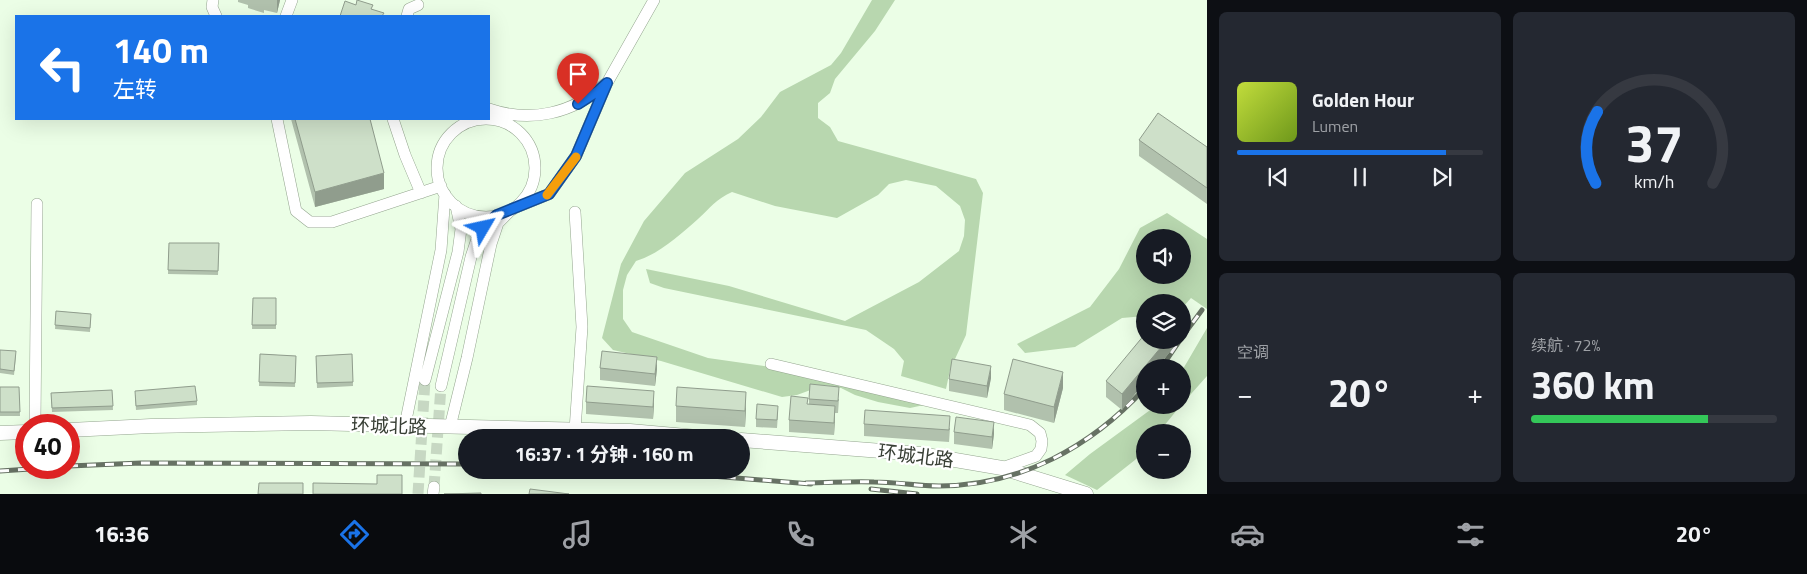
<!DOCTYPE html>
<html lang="zh">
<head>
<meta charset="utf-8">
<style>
  body { margin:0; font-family:"Titillium Web","Noto Sans SC",sans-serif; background:#242831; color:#f1f3f6; height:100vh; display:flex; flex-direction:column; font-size:19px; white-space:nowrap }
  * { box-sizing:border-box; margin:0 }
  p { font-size:16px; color:#9ea1a6 }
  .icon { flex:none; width:28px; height:28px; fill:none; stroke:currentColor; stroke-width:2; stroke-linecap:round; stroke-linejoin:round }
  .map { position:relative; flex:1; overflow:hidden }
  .details { display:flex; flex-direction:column; gap:12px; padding:12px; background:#0d0f14; width:600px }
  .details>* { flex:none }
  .top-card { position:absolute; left:15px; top:15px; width:475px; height:105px; border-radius:0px; box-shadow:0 5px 20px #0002; background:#1a73e8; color:#fff; overflow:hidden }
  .fabs { position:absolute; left:1136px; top:229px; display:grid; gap:10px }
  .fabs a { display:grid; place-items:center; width:55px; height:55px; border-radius:50%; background:#171b24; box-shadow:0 5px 20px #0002; font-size:25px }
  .speed { position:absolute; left:15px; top:414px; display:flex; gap:10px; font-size:25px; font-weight:700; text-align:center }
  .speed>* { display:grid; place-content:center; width:65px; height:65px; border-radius:50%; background:#171b24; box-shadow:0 5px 20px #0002; line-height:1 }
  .speed .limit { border:8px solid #d22; background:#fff; color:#111 }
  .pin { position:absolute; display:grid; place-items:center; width:42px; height:42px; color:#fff; margin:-51px -21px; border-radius:50% 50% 50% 0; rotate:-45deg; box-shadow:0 0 5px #0007 }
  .pin .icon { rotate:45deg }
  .me { position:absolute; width:55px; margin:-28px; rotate:54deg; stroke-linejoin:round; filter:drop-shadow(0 0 4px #0008) }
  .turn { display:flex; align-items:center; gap:18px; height:105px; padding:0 15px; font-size:22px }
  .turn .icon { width:65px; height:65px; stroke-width:2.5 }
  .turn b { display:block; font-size:35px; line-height:42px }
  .big { font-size:38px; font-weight:700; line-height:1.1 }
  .details .tile { flex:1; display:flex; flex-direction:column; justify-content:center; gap:8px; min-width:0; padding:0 18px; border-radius:8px; background:#242831 }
  .details .dial { align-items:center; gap:0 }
  .dial svg { height:130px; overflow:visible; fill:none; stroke:#363941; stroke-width:7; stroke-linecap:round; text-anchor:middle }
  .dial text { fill:#f1f3f6; stroke:none }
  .song { display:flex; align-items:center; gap:15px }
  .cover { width:60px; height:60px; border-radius:8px; background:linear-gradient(135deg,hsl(70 70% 55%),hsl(80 70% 35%)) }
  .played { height:5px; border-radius:2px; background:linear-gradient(90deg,#1a73e8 85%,#363941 85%) }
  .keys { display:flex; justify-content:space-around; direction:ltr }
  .heat { display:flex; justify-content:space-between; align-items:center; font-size:28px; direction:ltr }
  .charge { height:8px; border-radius:4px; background:linear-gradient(90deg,#34c759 72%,#363941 0) }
  .details .tiles { flex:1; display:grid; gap:12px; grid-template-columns:repeat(2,1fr) }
  .trip { position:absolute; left:458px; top:429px; width:292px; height:50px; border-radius:25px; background:#171b24; box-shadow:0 5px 20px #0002; font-weight:700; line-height:50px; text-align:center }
  .tabs { display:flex; height:80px; justify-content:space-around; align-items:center; background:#090b0e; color:#9ea1a6 }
  .tabs .icon { width:35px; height:35px }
  .tabs .on { color:#1a73e8 }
  .tabs b { font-size:22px; color:#f1f3f6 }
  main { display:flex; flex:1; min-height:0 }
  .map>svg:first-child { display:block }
  .green { fill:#b8d7af; fill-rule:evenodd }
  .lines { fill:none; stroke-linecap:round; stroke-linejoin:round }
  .minor-tunnel { stroke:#c7d8c3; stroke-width:11; stroke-dasharray:11 5.5; stroke-linecap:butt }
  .minor-casing { stroke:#94a58f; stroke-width:12 }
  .major-casing { stroke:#94a58f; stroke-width:15 }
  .minor { stroke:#fff; stroke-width:11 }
  .major { stroke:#fff; stroke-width:14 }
  .rail-casing { stroke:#677264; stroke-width:5 }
  .rail { stroke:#fff; stroke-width:3; stroke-dasharray:9; stroke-linecap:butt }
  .wall { fill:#b1c1ad }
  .shaded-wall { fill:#909d8d }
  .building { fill:#cee0c9; stroke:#909d8d }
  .route-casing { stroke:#114b97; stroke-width:12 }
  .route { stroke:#1a73e8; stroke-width:9 }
  .slow { stroke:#f59e0b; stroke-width:9 }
  .labels { text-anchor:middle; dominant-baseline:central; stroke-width:4.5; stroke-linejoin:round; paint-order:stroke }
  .street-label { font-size:19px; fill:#383f35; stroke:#fff }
</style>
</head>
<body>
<main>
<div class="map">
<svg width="1207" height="494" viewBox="0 0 1207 494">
  <rect width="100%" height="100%" fill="#ebfee6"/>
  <path class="green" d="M872,0h23l-20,31 -40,48 -5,14 -12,10v15l12,9 8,14 138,38 7,14 -17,142 -16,35 -4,19 -45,-13 3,-15 -10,-12 -28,-19 -202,-42 -14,-5 -4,-14 83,17 116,35 74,-39 40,-31 5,-15 1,-16 -5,-14 -24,-20 -30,-6 -17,4 -11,11 -41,23 -62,-12 -43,-14c-16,7 -22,16 -34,27 -18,16 -39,35 -62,42l-9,14 -4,15v29l9,13 76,26 63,9 153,38 -14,3 -32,-6 -23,-7 -14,-7 -17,-3 -27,10 -15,2 -121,-36 -48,-11 -11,-12 19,-74 23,-43 41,-48 53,-34 23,-22 19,-25 51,-27 10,-12z
    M1167,213l40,26v70l-16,-11 -8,9 -1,-5h-37v14l-23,2 -47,29 -50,6 -8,-9 73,-37 29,-38 21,-41zM1145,238h37v37h-37z
    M1207,328v48l-24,27v-34z
    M1157,405h24l-22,27h-14v18l-5,6 -43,34 -32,-15 25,-21z"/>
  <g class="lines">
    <path class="minor-tunnel" d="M434,487l7,-101
      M418,494l7,-114"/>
    <defs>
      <path id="minor" d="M213,0l-1,7 4,9
        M286,16l6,-16
        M407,16l2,-7 9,-4
        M489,109c41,14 84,5 116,-25
        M277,119l19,92 14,11h22l109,-36
        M393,119l12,36 16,38
        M437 168a49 49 0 1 1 98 0a49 49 0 1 1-98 0Z
        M771,364l259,61 10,8 2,8 -1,8 -5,7 -34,12
        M425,380l33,-128 3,-23 -5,-23
        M441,386l30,-129 7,-21 5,-8 14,-13
        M35,425l2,-221
        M405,425l36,-175 4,-56
        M450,427l17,-69 24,-114 7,-21 14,-14 37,-15 27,-38 31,-73 47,-83
        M575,430l7,-103 -7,-115
        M433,494l1,-7"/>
      <path id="major" d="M69,430l82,-4 160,-3 319,8 79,7
        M0,433l26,-1
        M741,440l179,14 82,14 84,26"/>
    </defs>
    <use href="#minor" class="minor-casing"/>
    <use href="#major" class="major-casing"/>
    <use href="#minor" class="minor"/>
    <use href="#major" class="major"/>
    <defs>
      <path id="rail" d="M1182,337l20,-27
        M1161,368l19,-28
        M69,466l72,-3 325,1
        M637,470l174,14
        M0,471l45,-3
        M806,483c22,0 45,-2 68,-1 22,0 43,4 65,4 81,0 152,-39 206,-98
        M871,489l46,5"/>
    </defs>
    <use href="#rail" class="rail-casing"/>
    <use href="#rail" class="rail"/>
  </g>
  <path class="wall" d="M238,0h42l-3,13 -13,-3v3l-16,-5v-3l-10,-3z
    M291,119h79l14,70 -69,18z
    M1139,140l68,7v57l-68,-48z
    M169,243h50l-1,32 -50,-1z
    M253,298h23v31h-24z
    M56,311l35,3 -1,18 -35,-3z
    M1177,340v3l-20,25h-12l-23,42 -16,-13v-16z
    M0,350l16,6 -2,19 -14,-2z
    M260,354l36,2 -1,31 -36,-1z
    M352,354l1,32 -36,2 -1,-32z
    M600,368l57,1 -2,17 -55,-6z
    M991,378l-4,20 -38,-7v-12z
    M0,387h19l1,29h-20z
    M1063,388l-9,35 -50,-13v-16z
    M112,390l1,20 -61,2 -1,-19z
    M135,395l62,6v4l-61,5z
    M809,399h30l-1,14h-3l-1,22 -45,-3v-12l19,-16h1z
    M586,402l68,1 -1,16 -67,-5z
    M676,406l70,2 -1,19 -69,-5z
    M778,414l-1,14 -21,-1v-8z
    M864,424l86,4 -1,14 -85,-6z
    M954,432l40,2 -2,15 -38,-5z"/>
  <path class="shaded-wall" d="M277,0h3l-3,13z
    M384,173v16l-69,18v-15z
    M1167,340h10v3l-20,25h-12v14l-23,28v-16z
    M657,357v12l-2,17v-12z
    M991,366v12l-4,20v-12z
    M1063,372v16l-9,35v-16z
    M654,391v12l-1,16v-12z
    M746,392v16l-1,19v-16z
    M835,406v12l-1,17v-12z
    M994,422v12l-2,15v-12z"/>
  <path class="building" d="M357,0l16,5 -2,4 13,4 -2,3h-42l5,-15 11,4z
    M1158,113l49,34v41l-68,-48z
    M295,119h75l14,54 -69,19z
    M169,243h50l-1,28 -50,-1z
    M253,298h23v27h-24z
    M56,311l35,3 -1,14 -35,-3z
    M1145,334v6h22l-45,54 -16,-13z
    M0,350l16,1 -2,20 -14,-2z
    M602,351l55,6 -2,17 -55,-6z
    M260,354l36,2 -1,27 -36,-1z
    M352,354l1,28 -36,1 -1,-27z
    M952,359l39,7 -4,20 -38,-7z
    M1013,359l50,13 -9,35 -50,-13z
    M810,384l29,3 -1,14 -29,-2z
    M195,386l2,15 -61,5 -1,-15z
    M587,386l67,5 -1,16 -67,-5z
    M0,387h19l1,25h-20z
    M677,387l69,5 -1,19 -69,-5z
    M112,390l1,16 -61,2 -1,-15z
    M791,396l17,2 -1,6 28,2 -1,17 -45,-3z
    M757,404l21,2 -1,14 -21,-1z
    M865,410l85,6 -1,14 -85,-6z
    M956,417l38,5 -2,15 -38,-5z
    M377,475h25v19h-89v-11l64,1z
    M259,483h44v11h-45z
    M530,489l39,5h-40z
    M481,493v1h-37z"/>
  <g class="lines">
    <defs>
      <path id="route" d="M483,228l14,-13 52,-21 27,-38 31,-73 -9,8 -20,13"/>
    </defs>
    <use href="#route" class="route-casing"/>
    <use href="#route" class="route"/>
    <path class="slow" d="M547,195l29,-38"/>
  </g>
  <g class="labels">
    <g class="street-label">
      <text transform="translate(389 425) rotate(2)">环城北路</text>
      <text transform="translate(916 455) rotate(7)">环城北路</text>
    </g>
  </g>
</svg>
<div class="fabs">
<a><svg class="icon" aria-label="sound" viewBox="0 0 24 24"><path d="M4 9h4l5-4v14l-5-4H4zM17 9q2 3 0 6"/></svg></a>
<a><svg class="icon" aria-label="layers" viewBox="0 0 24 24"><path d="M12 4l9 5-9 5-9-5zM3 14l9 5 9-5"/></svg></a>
<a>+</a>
<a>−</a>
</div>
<div class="speed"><div class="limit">40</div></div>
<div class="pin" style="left:578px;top:104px;background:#d93025"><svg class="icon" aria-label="arrive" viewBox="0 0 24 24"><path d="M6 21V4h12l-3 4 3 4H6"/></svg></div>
<svg class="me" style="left:483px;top:228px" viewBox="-20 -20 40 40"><path d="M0-17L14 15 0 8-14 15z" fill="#1a73e8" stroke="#fff" stroke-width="4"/></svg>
<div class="trip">16:37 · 1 分钟 · 160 m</div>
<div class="top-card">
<div class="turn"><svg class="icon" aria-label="left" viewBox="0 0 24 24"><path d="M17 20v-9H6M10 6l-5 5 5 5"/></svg><div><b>140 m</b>左转</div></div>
</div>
</div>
<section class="details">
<div class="tiles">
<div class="tile">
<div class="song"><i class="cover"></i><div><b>Golden Hour</b><p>Lumen</p></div></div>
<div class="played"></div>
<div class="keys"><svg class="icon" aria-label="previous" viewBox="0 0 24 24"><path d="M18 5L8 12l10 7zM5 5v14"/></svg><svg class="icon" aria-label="pause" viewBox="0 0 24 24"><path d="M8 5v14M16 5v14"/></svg><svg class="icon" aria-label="next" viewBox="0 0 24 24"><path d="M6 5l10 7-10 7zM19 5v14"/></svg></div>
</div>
<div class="tile dial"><svg viewBox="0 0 100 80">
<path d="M14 69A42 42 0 1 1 86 69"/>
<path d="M14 69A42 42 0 0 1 15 25" stroke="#1a73e8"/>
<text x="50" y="56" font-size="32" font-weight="700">37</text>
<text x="50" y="72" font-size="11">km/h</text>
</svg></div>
<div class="tile"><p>空调</p>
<div class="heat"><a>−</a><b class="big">20°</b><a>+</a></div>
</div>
<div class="tile"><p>续航 · 72%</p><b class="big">360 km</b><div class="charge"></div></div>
</div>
</section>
</main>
<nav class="tabs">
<b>16:36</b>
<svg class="icon on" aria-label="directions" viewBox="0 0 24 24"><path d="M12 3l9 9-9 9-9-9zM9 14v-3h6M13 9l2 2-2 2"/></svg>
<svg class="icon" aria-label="music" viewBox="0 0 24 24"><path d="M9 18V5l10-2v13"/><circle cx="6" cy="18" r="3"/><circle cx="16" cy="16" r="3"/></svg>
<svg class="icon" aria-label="phone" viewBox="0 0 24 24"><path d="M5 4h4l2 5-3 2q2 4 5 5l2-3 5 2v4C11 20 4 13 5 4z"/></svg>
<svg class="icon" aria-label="climate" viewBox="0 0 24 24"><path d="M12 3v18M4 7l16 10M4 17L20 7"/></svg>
<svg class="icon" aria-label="car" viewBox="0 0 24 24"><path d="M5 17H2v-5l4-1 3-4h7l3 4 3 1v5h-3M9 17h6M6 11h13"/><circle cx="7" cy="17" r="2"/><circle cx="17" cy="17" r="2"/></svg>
<svg class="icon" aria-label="filters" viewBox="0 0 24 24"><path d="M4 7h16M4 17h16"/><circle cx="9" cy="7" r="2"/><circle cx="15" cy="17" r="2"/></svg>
<b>20°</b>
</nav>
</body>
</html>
